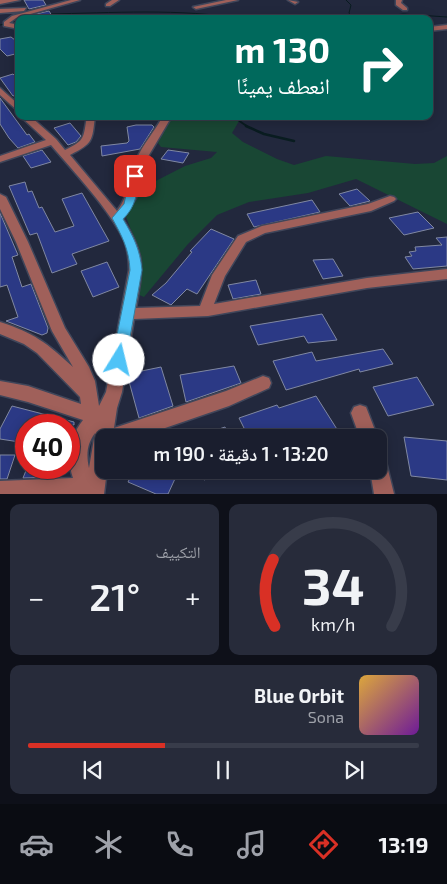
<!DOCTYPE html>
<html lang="ar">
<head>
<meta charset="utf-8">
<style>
  body { margin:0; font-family:"Exo 2","Noto Naskh Arabic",sans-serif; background:#272b3a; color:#f1f3f6; direction:rtl; height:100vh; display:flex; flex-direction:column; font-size:19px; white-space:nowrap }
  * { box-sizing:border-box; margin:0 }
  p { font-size:16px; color:#9fa2aa }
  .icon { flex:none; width:28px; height:28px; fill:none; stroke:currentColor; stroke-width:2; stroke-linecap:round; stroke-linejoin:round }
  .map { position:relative; height:494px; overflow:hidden; direction:ltr }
  .panel { display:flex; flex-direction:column; gap:10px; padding:10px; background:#0e1019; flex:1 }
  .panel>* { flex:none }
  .guide { position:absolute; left:15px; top:15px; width:418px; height:105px; border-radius:10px; box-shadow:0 2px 12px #0003,0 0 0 1px #383c4a; direction:rtl; background:#00695c; color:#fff; overflow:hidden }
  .speed { position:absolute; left:15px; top:414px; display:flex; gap:10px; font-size:25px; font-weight:700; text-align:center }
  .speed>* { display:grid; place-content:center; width:65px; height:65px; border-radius:50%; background:#1a1e2e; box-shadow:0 2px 12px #0003,0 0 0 1px #383c4a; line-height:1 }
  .speed .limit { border:8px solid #d22; background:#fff; color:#111 }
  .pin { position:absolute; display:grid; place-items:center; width:42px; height:42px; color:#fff; margin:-21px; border-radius:10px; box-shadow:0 2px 8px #0006 }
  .me { position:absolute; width:55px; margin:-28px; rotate:9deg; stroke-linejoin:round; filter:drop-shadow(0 0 4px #0008) }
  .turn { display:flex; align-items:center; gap:18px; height:105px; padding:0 20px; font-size:22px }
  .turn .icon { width:65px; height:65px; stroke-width:2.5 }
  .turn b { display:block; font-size:35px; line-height:42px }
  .big { font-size:38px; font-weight:600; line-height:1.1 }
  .panel .widget { flex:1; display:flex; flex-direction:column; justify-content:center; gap:8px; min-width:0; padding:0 18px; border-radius:10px; background:#272b3a }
  .panel .dial { align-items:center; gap:0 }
  .dial svg { height:130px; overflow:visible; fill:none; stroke:#383c4a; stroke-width:7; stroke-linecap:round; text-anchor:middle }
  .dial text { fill:#f1f3f6; stroke:none }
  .song { display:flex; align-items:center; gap:15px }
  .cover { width:60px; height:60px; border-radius:8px; background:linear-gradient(135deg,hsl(40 70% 55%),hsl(280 70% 35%)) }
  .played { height:5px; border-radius:2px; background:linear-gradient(90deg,#d93025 35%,#383c4a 35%) }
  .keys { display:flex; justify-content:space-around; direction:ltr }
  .heat { display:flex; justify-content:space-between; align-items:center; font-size:28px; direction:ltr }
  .panel .tiles { flex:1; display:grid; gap:10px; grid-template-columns:1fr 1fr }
  .widget:last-child { grid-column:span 2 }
  .trip { position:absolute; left:95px; top:429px; width:292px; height:50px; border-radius:10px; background:#1a1e2e; box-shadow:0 2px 12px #0003,0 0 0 1px #383c4a; font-weight:600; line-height:50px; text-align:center; direction:rtl }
  .menu { display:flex; height:80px; justify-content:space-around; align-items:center; background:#0a0c12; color:#9fa2aa }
  .menu .icon { width:35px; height:35px }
  .menu .active { color:#d93025 }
  .menu b { font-size:22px; color:#f1f3f6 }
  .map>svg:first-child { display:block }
  .green { fill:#194734 }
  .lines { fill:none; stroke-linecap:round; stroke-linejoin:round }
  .stream-far2 { stroke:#091c20; stroke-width:1 }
  .stream-far1 { stroke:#091c20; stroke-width:2 }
  .stream { stroke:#091c20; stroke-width:2.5 }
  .building { fill:#2b3985; stroke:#8088a2 }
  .minor-casing { stroke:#40465a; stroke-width:3 }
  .minor { fill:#a0605a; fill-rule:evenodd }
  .route { fill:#4fc3f7; stroke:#337fa1 }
</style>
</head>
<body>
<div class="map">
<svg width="447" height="494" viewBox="0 0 447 494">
  <rect width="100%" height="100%" fill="#22283d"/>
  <path class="green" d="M171,116h71l-10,17 11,9 34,17 17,6 32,-9 89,8 19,-1 13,-7v68l-91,-45 -48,14 -59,9 -32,13 -29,29 -44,53 -7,-3 1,-46 -12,-31 11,-30h7l41,-21 26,-8 6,-6 -56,-5 -3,-4z"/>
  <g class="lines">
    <path class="stream-far2" d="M346,0l5,5 -2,8 3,5
      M47,14c66,-1 132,-6 197,5
      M27,19l9,-2
      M284,19l15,-3 62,3 42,-5 44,3
      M0,25l19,-4"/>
    <path class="stream-far1" d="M239,116l-1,4 10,7"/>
    <path class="stream" d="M246,126l18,8 30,7"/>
  </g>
  <path class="building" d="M24,0h19l3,5 -17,4z
    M49,11l5,8h-20l-2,-4z
    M11,37l4,3 4,-2v15l-12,3 -7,-7v-10z
    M13,74l6,6v14l-6,2 -13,-18z
    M0,98l27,37 2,-1 6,8 -17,6 -9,-10 -9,-14z
    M70,123l11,13 -5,6 -8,3 -14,-17z
    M136,125h16l2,2 -14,22 -38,7 -1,-10 26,-3 2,-2 -2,-14z
    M42,150l9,12 -20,6 -8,-12z
    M168,150l21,3 -6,10 -22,-4z
    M25,182l3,10 4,-1 7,17 3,-1 13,25 19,-6 -12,-27 20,-6 27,48 -37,13 5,10 -25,9 -15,-40 -7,2 -21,-49z
    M357,189l13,12 -20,5 -11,-12z
    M312,200l8,12 -66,15 -7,-13z
    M418,212l16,16 -30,7 -15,-17z
    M0,213l18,42 -6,2 10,30 9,-3 17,44 -1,5 -5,2 -36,-14 12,-4 -11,-32 -7,2z
    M211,229l23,10 -37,55 -10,-5 -16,16 -19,-10 14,-12 26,-31 -2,-1z
    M447,237v29l-34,3 -8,-12 7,-1 -3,-4 7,-1 -1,-4 27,-2 -6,-7z
    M333,259l10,17 -20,3 -10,-19z
    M107,262l12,25 -26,10 -12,-26z
    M256,280l5,14 -28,5 -5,-14z
    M322,314l15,26 -29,3 -4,-7 -46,9 -8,-19z
    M383,349l10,15 -33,8 -1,-3 -73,21 -13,-29 39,-9 4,9z
    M234,366l7,17 -55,19 -6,-27z
    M161,367l12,39 -34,12 -12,-44z
    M417,377l17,28 -46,11 -15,-29z
    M316,396l24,38 -9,4h-82l-10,-20 38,-13 2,3z
    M12,406l62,16v3h-48v18l-26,-4v-10z
    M225,427l5,11h-32v-2z
    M404,437l43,4v39l-36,-4z
    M0,455h15l-8,24h-7z
    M27,468h32l-3,9 -33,1z
    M134,470h45l-11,24h-12l-28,-12z
    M199,470h30l-25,10z"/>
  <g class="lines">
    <defs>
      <path id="minor" d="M0,0h20l-20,4z
        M71,0h9l-64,18 -7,5 10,2v4l-15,-3v-4l8,-6z
        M112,0h7l-9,6h-4v-2z
        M226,0h12l-42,9 -3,-2z
        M288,0l10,2 -3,2z
        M396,0h6l-1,3 6,5v2h-4l-7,-5z
        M26,8l-2,3 -24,2v-4z
        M447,25v4l-18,2v-4z
        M0,88l19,17v7l-19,-17z
        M20,116h10l26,23 9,11c21,-10 18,-12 22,-34h8c-3,26 -2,27 -25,39l47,56c12,-15 12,-35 19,-51 7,-16 19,-29 27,-44h9l-26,44 -10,38 -13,21c23,37 20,47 13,89l64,-2 12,-31 26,-39 24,-10 106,-22 22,-8 4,1 2,2 -2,2 -23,10 -106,22 -19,9 -21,34 -11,28 153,-26 80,-9v10l-80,9 -159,28 -74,3 -12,73 -5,16 -3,20 112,-37 37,-15 6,2 2,5 -2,5 -40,18 -93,32h-32v32h3l-3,24h-104v-13l73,-3c-7,-21 -4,-40 10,-58l-55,-18 -28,-7v-14l28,5 53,18 -1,-7 -43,-44 -13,-9 -24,-10v-12c34,11 47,21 73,45l-21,-36 -36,-89 -16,-33v-15l6,3 22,45 37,86 24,39 6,14 4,25 7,-14 23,-122c0,-10 -1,-20 -5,-30 -14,-30 -51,-69 -73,-95l-51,17v-6l46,-16zM95,433l-6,35c-3,-14 -2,-24 6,-35z
        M360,405l6,2 12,31h-18l-9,-25 3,-6z
        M379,460l7,2 8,32h-20l-4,-24h9z"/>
    </defs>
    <use href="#minor" class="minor-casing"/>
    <use href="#minor" class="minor"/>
  </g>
  <path class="route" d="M135,173l5,3c-3,16 -4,31 -17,43 10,17 17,30 19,51l-16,90 -2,5 -5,1 -5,-1 -2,-5 18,-90c-1,-21 -8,-34 -18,-52l12,-14 6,-28z"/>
</svg>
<div class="speed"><div class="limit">40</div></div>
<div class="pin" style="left:135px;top:176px;background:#d93025"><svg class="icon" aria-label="arrive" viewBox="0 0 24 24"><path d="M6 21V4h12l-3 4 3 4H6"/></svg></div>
<svg class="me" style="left:119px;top:360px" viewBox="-20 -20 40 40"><circle r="19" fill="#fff"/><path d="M0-13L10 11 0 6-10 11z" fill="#4fc3f7"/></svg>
<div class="trip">13:20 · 1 دقيقة · 190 m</div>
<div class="guide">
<div class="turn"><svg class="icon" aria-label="right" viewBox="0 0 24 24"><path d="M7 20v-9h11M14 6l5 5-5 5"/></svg><div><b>130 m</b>انعطف يمينًا</div></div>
</div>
</div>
<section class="panel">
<div class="tiles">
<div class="widget dial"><svg viewBox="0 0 100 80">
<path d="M14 69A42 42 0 1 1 86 69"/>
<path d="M14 69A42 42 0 0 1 13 28" stroke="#d93025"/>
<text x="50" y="56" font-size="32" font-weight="700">34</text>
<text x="50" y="72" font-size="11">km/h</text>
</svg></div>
<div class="widget"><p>التكييف</p>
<div class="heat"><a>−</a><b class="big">21°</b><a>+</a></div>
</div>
<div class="widget">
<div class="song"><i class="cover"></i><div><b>Blue Orbit</b><p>Sona</p></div></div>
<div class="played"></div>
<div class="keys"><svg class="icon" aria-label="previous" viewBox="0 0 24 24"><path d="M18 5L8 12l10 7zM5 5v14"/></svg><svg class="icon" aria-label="pause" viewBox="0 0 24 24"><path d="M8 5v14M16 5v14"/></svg><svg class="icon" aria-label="next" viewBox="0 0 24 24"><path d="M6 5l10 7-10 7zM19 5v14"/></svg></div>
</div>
</div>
</section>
<nav class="menu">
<b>13:19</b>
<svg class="icon active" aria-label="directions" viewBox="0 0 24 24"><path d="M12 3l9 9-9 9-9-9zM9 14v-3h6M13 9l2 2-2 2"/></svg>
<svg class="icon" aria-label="music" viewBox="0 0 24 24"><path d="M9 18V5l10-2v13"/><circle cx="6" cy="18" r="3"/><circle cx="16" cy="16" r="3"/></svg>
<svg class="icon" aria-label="phone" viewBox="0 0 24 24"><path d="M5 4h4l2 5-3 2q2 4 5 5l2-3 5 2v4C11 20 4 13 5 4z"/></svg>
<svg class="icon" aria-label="climate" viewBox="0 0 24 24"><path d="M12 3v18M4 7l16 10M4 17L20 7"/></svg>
<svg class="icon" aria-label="car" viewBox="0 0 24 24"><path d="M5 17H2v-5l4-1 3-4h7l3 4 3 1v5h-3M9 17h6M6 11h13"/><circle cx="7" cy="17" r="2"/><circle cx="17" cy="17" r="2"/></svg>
</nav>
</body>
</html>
